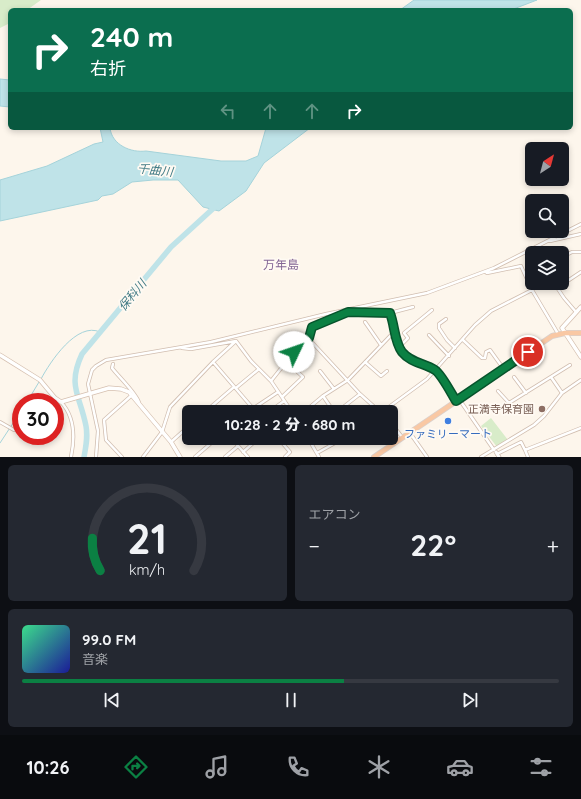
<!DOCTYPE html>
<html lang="ja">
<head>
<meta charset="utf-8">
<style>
  body { margin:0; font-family:Quicksand,"Noto Sans JP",sans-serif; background:#242831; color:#f1f3f6; height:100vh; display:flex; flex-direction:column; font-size:15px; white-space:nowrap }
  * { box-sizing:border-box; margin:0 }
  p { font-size:13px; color:#9ea1a6 }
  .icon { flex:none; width:22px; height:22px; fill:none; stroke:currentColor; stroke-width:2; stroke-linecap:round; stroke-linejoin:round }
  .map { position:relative; height:457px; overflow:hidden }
  .sheet { display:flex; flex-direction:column; gap:8px; padding:8px; background:#0d0f14; flex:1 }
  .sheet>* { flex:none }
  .top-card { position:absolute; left:8px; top:8px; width:565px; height:122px; border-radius:6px; box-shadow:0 2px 6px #0003; background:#0b6e4f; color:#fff; overflow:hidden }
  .needle { width:26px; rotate:36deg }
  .fabs { position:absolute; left:525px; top:142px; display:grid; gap:8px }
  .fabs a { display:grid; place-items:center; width:44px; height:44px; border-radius:6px; background:#171b24; box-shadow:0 2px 6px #0003; font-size:20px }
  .speed { position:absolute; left:12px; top:393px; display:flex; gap:8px; font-size:20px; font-weight:700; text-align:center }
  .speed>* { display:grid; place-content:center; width:52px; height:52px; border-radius:50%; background:#171b24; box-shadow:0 2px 6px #0003; line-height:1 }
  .speed .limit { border:6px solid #d22; background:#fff; color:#111 }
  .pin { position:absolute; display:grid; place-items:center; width:34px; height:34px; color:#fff; margin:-17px; border:2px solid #fff; border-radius:50%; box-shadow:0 1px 4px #0007 }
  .me { position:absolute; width:44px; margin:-22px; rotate:48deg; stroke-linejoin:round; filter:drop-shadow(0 0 3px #0008) }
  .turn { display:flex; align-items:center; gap:14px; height:84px; padding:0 16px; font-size:18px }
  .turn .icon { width:52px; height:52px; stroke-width:2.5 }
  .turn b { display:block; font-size:28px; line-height:34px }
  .lanes { display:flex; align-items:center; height:38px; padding:0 16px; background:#0003; justify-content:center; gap:20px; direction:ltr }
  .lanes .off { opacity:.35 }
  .big { font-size:30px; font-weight:800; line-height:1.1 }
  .sheet .widget { flex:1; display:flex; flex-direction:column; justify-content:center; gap:6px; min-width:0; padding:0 14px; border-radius:6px; background:#242831 }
  .sheet .dial { align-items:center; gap:0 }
  .dial svg { height:104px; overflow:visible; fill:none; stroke:#363941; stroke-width:7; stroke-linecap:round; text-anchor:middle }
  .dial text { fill:#f1f3f6; stroke:none }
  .song { display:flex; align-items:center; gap:12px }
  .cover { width:48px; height:48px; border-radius:6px; background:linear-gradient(135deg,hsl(150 70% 55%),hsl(240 70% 35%)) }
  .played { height:4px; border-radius:2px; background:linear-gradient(90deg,#0b8043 60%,#363941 60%) }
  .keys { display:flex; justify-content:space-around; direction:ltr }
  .heat { display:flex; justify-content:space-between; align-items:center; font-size:22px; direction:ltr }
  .sheet .tiles { flex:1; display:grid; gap:8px; grid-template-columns:1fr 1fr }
  .widget:last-child { grid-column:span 2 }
  .trip { position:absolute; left:182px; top:405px; width:216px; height:40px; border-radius:6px; background:#171b24; box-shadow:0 2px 6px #0003; font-weight:800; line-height:40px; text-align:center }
  .menu { display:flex; height:64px; justify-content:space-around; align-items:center; background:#090b0e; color:#9ea1a6 }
  .menu .icon { width:28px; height:28px }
  .menu .current { color:#0b8043 }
  .menu b { font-size:18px; color:#f1f3f6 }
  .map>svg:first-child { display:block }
  .green { fill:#d8ecc9 }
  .water { fill:#bfe3e8; stroke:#a5d3da }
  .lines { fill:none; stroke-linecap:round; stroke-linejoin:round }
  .stream { stroke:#a5d3da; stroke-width:1 }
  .river { stroke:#bfe3e8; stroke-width:5.5 }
  .minor-casing { stroke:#d1beb0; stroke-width:4 }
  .tertiary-casing { stroke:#d1beb0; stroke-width:4.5 }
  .secondary-casing { stroke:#d6c0b0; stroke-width:5 }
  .trunk-casing { stroke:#dad1cd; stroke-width:6 }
  .minor { stroke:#fff; stroke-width:2.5 }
  .tertiary { stroke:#fff; stroke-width:3 }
  .secondary { stroke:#fff; stroke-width:3.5 }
  .trunk { stroke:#f9c8a4; stroke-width:4.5 }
  .route-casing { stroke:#07532c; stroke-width:10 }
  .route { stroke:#0b8043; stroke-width:7 }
  .education-dot { fill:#8d6e63; stroke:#fffaf3; stroke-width:1.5 }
  .shop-dot { fill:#3f7fe0; stroke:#fffaf3; stroke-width:1.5 }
  .labels { text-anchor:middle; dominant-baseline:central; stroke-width:3.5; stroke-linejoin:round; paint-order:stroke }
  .education-label { font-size:11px; fill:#785e54; stroke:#fffaf3; text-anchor:end }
  .shop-label { font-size:11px; fill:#366cbe; stroke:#fffaf3 }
  .water-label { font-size:12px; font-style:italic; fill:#437c86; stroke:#fffaf3 }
  .neighbourhood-label { font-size:12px; fill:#846695; stroke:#fffaf3 }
</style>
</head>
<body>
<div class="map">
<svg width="581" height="457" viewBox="0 0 581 457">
  <rect width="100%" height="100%" fill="#fdf6ec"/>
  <path class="green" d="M0,0h41l-14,10h-17v13l-10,5z
    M491,418l17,22 -11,7 -16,-21z"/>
  <path class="water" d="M414,0h123l-26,10h-111z
    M0,79l10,1v27l-10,-1z
    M100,128h10c2,17 21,25 36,23l75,10h25l12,-5 8,-28h44l-46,35 -18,28 -27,20 -16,-4 -25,-27h-25l-21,2 -19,12 -11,2 -4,4 -98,21v-41l47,-14 47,-22 9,-2z"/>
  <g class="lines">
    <path class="stream" d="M41,379c9,-17 36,-58 59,-47
      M27,402l12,-20
      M0,443l21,-32"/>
    <path class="river" d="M84,457c2,-11 4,-20 2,-31 -6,-31 -19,-40 -4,-72l89,-107 46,-42"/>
    <defs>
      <path id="minor" d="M550,241l31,-7
        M562,257l10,-5h9
        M486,272l1,1 34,-7 11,24 25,42
        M554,283l10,15 12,14
        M531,287l8,-4
        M557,288l24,-16
        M390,313l23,-6
        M446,319l-7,5v4l8,12 8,8
        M365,322l16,23
        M429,335l20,21
        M309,339l51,55 20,18
        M463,340l19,18h3l1,-6 4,-2 13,18
        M236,341l15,20 20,20 21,31
        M286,342l-8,7 11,11
        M400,346l8,-8 -4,-5 28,-23
        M182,348l9,1 45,-8
        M213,362l43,50
        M365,362l16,14 6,-5
        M113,364l-1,4c6,8 26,27 27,35
        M320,371l14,18
        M514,377l12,16
        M551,377l11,16
        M271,381l23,-29 15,-13 2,-12 37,-15 42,1c5,12 4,28 12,39 8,11 22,11 32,18 7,5 17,23 22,30
        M236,388l23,-19
        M498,391l11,12 61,-38
        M323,396l11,16
        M282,397l21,-20 -16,-15
        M459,399l35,51
        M61,402c14,15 14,36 10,55
        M205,412l29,-25
        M248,412l30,-20
        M269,412l15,-11
        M304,412l19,-16 25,-16 46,-48
        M337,412l23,-18
        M382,412l45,-33 48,-54 16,-14 41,-21
        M0,422l14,8
        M391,423l11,14
        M410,433l17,24
        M231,438l17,19
        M278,438l12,14 -5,5
        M308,438l11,19
        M171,442l18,-16
        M243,452l16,-14
        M317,453l27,-15
        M497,454l24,-12 4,8
        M96,457l2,-26 -10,-47 4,-14 4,-4 10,-6 105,-18 115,-28 101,-21 67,-25 87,-44
        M122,457l-16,-17 -2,-20 28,-25
        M143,457l19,-25 8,-25 43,-45 23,-21
        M195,457l22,-19
        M225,457l13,-11
        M481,457l53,-32 10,-9 18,-23 19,-13
        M528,457l-3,-7 56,-22"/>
      <path id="tertiary" d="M496,452l3,5"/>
      <path id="secondary" d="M581,307l-19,21 19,29
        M0,355l40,25 15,18 6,4 48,-14 12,1 8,3 42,50 9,15"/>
      <path id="trunk" d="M374,457l178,-121 13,-3h16"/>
    </defs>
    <use href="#minor" class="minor-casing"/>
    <use href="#tertiary" class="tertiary-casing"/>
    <use href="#secondary" class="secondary-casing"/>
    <use href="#trunk" class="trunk-casing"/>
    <use href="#minor" class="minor"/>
    <use href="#tertiary" class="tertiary"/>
    <use href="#secondary" class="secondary"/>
    <use href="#trunk" class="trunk"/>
  </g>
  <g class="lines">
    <defs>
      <path id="route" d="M294,352l15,-14 3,-11 36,-15 42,1c5,13 4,28 12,39 9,11 22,11 33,18 7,5 16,23 21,31l72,-49"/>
    </defs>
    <use href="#route" class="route-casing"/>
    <use href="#route" class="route"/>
  </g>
  <circle class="education-dot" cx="542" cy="409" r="4"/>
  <circle class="shop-dot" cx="448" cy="421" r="4"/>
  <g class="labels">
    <g class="education-label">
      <text x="534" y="409">正満寺保育園</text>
    </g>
    <g class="shop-label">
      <text x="448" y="434">ファミリーマート</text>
    </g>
    <g class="water-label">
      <text transform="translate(155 170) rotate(6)">千曲川</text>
      <text transform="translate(132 295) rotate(-50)">保科川</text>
    </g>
    <g class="neighbourhood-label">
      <text x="281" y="264">万年島</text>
    </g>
  </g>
</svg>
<div class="fabs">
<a><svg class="needle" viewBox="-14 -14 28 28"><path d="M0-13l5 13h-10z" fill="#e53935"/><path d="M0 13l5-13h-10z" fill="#9ea1a6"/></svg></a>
<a><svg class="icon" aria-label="search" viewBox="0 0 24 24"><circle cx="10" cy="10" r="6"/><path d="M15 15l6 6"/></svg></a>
<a><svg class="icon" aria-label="layers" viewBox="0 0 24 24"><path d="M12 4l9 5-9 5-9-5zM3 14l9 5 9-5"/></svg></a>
</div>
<div class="speed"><div class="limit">30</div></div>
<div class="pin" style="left:528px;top:352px;background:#d93025"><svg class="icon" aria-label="arrive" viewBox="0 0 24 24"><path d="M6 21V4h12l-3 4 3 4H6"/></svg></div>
<svg class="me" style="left:294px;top:352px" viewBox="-20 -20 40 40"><circle r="19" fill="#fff"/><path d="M0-13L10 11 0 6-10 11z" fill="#0b8043"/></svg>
<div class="trip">10:28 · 2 分 · 680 m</div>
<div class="top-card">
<div class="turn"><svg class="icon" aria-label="right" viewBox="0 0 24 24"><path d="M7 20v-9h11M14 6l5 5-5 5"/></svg><div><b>240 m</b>右折</div></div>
<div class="lanes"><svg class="icon off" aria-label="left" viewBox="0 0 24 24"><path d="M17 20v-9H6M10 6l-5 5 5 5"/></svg><svg class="icon off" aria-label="ahead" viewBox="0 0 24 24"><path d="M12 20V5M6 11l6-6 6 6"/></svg><svg class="icon off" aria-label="ahead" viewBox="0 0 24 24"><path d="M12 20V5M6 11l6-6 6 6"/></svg><svg class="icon" aria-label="right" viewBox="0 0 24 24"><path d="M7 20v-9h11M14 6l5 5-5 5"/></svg></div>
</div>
</div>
<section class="sheet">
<div class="tiles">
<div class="widget dial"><svg viewBox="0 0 100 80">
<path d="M14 69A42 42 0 1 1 86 69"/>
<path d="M14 69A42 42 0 0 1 8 44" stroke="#0b8043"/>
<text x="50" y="56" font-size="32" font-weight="700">21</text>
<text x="50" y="72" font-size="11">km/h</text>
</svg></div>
<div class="widget"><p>エアコン</p>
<div class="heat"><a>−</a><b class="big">22°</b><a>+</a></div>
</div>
<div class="widget">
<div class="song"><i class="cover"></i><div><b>99.0 FM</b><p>音楽</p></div></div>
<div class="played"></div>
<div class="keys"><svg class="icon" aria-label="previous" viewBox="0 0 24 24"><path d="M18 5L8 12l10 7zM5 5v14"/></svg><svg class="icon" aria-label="pause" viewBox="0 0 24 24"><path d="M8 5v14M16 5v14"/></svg><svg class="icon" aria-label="next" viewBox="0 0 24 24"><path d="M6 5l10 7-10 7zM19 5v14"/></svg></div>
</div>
</div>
</section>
<nav class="menu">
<b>10:26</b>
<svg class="icon current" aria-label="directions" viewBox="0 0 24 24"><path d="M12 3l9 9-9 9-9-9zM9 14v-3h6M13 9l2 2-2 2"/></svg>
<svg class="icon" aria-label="music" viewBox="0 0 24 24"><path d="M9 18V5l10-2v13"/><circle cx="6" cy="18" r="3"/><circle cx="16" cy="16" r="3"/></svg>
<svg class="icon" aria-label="phone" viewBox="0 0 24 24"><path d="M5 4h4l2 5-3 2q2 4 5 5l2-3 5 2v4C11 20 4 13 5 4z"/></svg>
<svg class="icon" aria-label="climate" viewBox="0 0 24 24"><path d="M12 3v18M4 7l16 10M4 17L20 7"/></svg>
<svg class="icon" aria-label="car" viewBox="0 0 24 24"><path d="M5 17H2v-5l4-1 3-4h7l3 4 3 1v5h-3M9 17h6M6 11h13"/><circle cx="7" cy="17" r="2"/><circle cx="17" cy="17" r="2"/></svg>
<svg class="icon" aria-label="filters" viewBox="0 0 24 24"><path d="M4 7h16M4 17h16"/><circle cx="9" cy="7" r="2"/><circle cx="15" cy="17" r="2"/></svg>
</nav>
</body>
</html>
